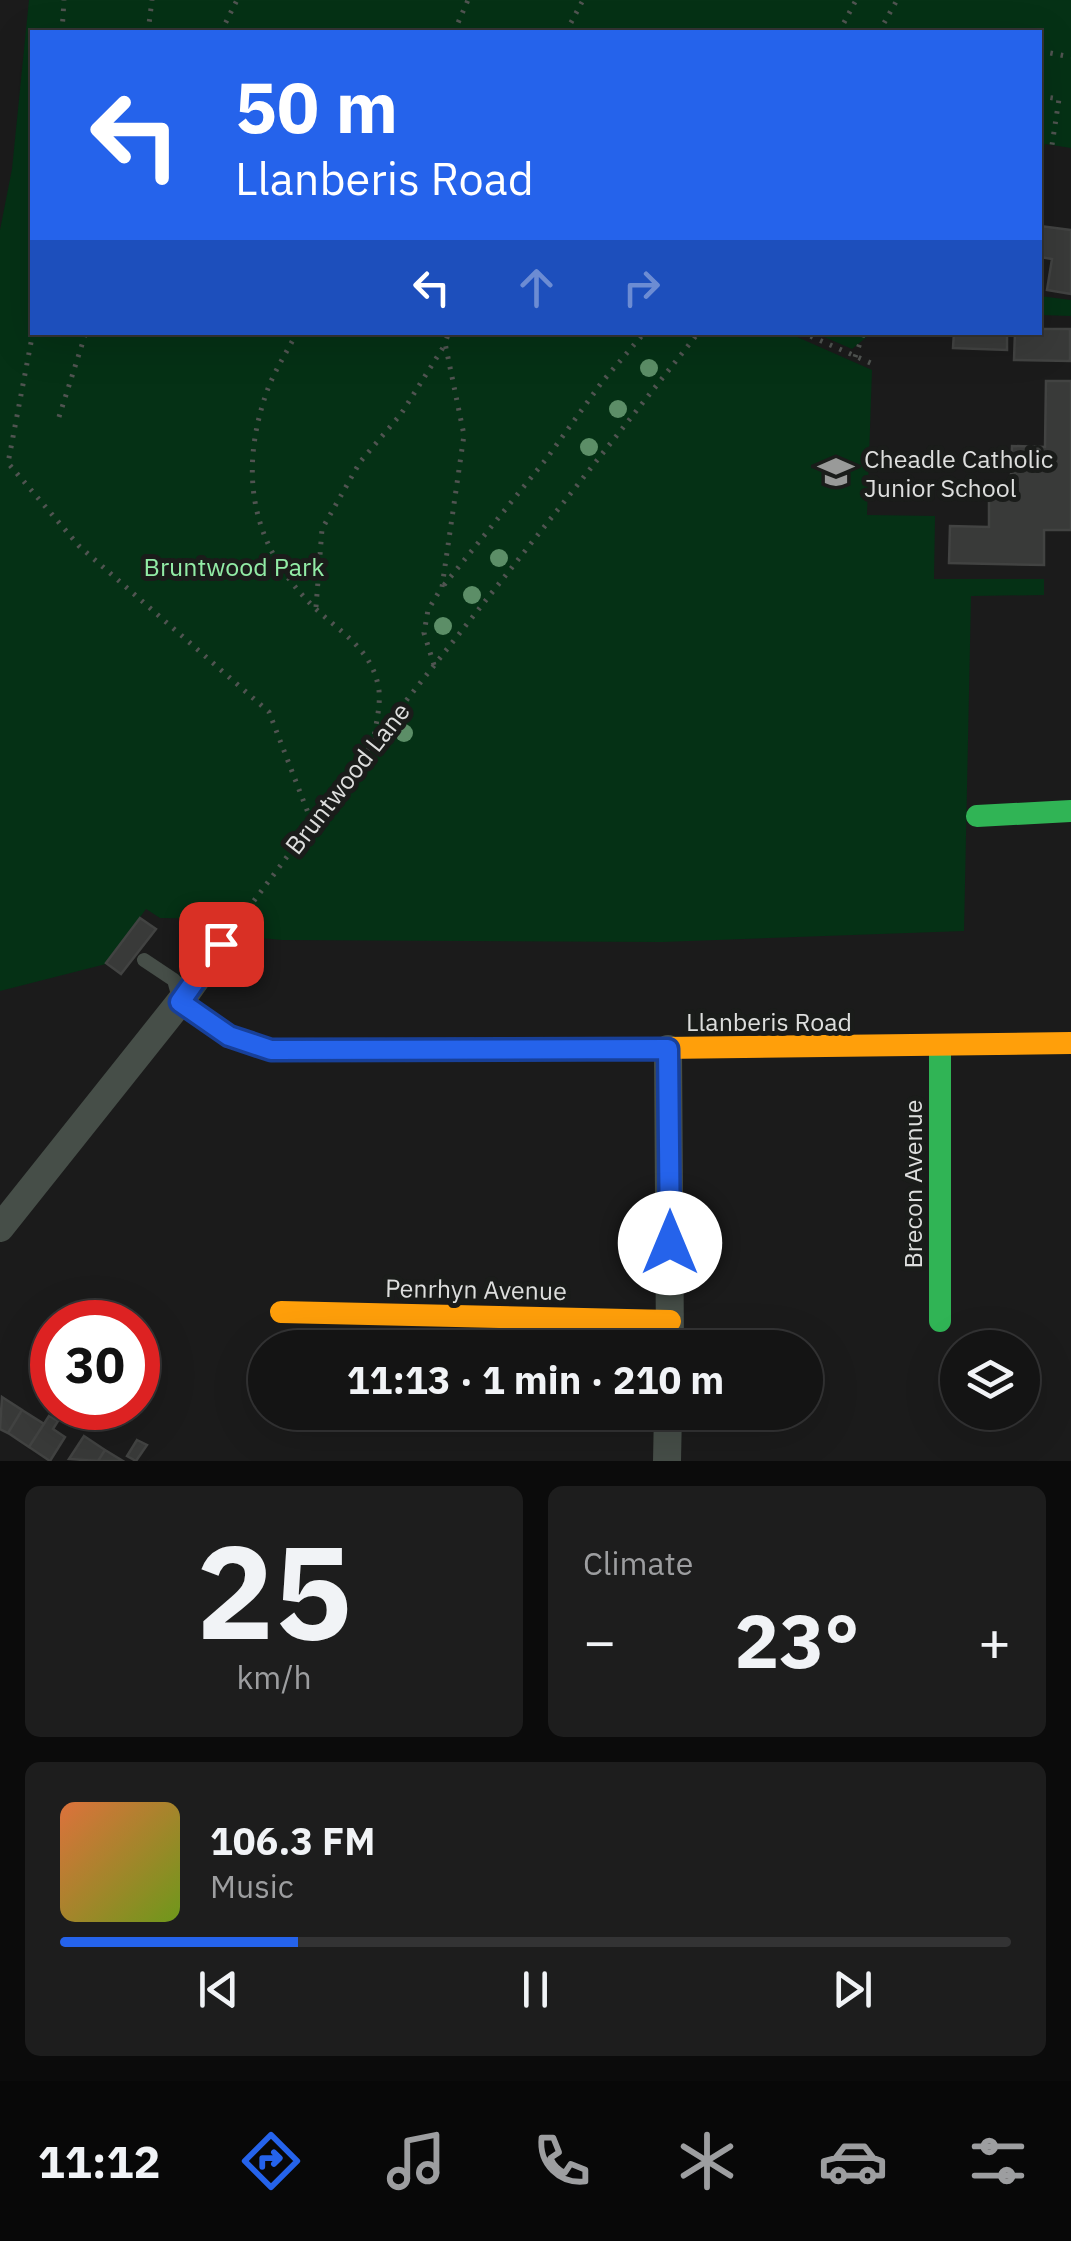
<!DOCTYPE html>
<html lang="en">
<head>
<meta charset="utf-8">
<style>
  body { margin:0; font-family:"IBM Plex Sans",sans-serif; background:#1d1d1d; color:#f1f3f6; height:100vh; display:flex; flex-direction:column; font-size:38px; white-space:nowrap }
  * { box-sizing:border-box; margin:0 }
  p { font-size:32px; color:#9d9ea0 }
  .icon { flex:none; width:55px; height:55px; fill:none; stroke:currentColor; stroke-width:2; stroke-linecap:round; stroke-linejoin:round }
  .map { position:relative; height:1461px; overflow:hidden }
  .sheet { display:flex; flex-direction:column; gap:25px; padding:25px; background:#0b0b0b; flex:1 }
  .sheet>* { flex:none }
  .hud { position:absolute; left:30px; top:30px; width:1012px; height:305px; border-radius:0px; box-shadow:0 10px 40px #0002,0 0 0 2px #333334; background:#2563eb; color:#fff; overflow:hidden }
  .tools { position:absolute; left:940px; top:1330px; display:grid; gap:20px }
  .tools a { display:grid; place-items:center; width:100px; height:100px; border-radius:50%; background:#141414; box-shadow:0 10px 40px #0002,0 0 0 2px #333334; font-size:50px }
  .speed { position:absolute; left:30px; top:1300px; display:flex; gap:20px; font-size:50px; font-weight:700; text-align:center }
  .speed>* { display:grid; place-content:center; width:130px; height:130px; border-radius:50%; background:#141414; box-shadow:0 10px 40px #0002,0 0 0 2px #333334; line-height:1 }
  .speed .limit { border:15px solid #d22; background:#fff; color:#111 }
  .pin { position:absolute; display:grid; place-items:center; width:85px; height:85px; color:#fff; margin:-42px; border-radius:20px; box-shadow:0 5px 15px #0006 }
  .me { position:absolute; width:110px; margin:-55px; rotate:0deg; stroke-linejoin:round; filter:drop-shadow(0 0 8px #0008) }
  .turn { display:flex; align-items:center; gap:35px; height:210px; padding:0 40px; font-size:45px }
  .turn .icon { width:130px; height:130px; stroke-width:2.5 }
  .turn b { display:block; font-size:70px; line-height:85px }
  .lanes { display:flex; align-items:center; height:95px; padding:0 40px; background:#0003; justify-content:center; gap:50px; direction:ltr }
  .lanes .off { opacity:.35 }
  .big { font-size:75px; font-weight:700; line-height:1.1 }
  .sheet .tile { flex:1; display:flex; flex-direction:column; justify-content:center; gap:15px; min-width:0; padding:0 35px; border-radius:15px; background:#1d1d1d }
  .sheet .dial { align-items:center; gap:0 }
  .dial b { font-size:130px; line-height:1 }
  .song { display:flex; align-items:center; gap:30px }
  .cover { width:120px; height:120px; border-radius:15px; background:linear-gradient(135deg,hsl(20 70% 55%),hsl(80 70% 35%)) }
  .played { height:10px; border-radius:5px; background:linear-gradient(90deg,#2563eb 25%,#333334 25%) }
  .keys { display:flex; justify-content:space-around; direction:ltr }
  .heat { display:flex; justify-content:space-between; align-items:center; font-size:55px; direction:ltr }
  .sheet .tiles { flex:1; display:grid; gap:25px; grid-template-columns:1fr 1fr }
  .tile:last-child { grid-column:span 2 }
  .trip { position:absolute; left:248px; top:1330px; width:575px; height:100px; border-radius:50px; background:#141414; box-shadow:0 10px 40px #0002,0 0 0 2px #333334; font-weight:700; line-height:100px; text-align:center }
  .tabs { display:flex; height:160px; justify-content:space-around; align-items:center; background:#080808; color:#9d9ea0 }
  .tabs .icon { width:70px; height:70px }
  .tabs .selected { color:#2563eb }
  .tabs b { font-size:45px; color:#f1f3f6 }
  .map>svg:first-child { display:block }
  .green { fill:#053115 }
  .building { fill:#393a39; stroke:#424342; stroke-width:2.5 }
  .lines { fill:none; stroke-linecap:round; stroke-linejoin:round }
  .path { stroke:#505451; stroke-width:5; stroke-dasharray:2.5 8; stroke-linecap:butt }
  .lane { stroke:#464e48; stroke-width:14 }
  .street { stroke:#464e48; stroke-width:28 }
  .fast { stroke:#30b455; stroke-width:22 }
  .slow { stroke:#ff9f0a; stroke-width:22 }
  .jam { stroke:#e5322d; stroke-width:22 }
  .tree { fill:#5c8e67 }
  .route-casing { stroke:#184099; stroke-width:25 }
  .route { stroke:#2563eb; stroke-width:18 }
  .labels { text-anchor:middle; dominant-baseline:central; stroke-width:10; stroke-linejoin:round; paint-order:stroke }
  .poi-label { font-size:25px; fill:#dddedd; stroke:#1a1c1a; text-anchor:start }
  .park-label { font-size:25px; fill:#92eca6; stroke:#1a1c1a }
  .street-label { font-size:25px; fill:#dddedd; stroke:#1a1c1a }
</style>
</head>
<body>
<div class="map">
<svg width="1071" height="1461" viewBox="0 0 1071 1461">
  <rect width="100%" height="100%" fill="#1b1b1b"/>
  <path class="green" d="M29,0h1042v148l-26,-4 -5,31v-143h-1008v300l756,1 84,37 -5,145 68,1 -1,63h110v16l-73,1 -7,335 -302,11 -380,-2 -33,-3 -26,-18 -63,-1 -14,-9 -40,55 -106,27v-761l12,-61z
    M1040,296l31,4v16l-31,-1z
    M815,333h66l-13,3 -16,13z"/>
  <path class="building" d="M1040,226l31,4v64l-24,-4 5,-31 -12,-2z
    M1040,329h30v32l-56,-1 1,-28h25z
    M954,332h53v18l-54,-2z
    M1046,381h25v149h-27v35l-95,-2 1,-37 39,1v-42l27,1v-11h-5l1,-29 33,1z
    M140,918l16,11 -35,45 -15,-11z
    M2,1397l20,13 -14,23 -8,-4z
    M22,1410l22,14 -15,23 -21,-14z
    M49,1416l9,5 -5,8 12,8 -15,24 -21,-14z
    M84,1436l21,14 -7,11 -29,-2z
    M137,1440l10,5 -11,16 -9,-5z
    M105,1450l18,11h-25z"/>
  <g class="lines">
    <path class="path" d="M62,32l2,-32
      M148,32l4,-32
      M221,32l16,-32
      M454,32l14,-32
      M566,32l17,-32
      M839,32l17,-32
      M879,32l18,-32
      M1040,51l31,6
      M1040,96l19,3 -7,46
      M33,332l-25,131 71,83 190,166 43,111
      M297,332c-10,20 -24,41 -31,62 -28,82 -14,155 51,216 25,23 54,40 61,75 4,16 -2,37 -4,53
      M801,332l72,32
      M855,357l9,-25
      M59,417l27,-85
      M444,585l103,-127 55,-76 43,-50
      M316,607l6,-78 38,-67 41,-48 43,-68
      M434,665l-10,-32 4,-23 14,-23 22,-152 -19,-92 4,-11
      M235,926l139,-185 325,-409"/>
    <path class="lane" d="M144,960l30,20 6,22"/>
    <path class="street" d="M668,1049l2,299
      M0,1228l180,-226 41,-58
      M667,1461l1,-49"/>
    <path class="fast" d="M977,816l94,-5
      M940,1047v274"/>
    <path class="slow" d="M583,1049l488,-6
      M281,1312l389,9"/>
    <path class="jam" d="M180,1002l49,35 42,13 312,-1"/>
  </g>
  <g class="tree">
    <circle cx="649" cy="368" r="9"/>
    <circle cx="618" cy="409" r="9"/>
    <circle cx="589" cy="447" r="9"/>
    <circle cx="499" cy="558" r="9"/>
    <circle cx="472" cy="595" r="9"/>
    <circle cx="443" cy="626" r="9"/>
    <circle cx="404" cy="733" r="9"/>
  </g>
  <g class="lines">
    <defs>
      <path id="route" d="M221,944l-41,58 49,34 42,14 397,-1 2,194"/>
    </defs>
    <use href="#route" class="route-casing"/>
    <use href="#route" class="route"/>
  </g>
  <defs>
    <symbol id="school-bare" viewBox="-9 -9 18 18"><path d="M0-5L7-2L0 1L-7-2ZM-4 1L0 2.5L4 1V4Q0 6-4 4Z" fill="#999a99" stroke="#1a1c1a" stroke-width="2.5" paint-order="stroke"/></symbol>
  </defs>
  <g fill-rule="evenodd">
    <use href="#school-bare" x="811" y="447" width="50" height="50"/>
  </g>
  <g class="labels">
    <g class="poi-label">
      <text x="864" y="458">Cheadle Catholic<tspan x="864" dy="29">Junior School</tspan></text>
    </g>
    <g class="park-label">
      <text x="234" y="566">Bruntwood Park</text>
    </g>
    <g class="street-label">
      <text transform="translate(347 778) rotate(-52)">Bruntwood Lane</text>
      <text x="769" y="1021">Llanberis Road</text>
      <text transform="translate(912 1184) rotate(-90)">Brecon Avenue</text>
      <text transform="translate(476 1289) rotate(1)">Penrhyn Avenue</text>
    </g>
  </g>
</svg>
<div class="tools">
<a><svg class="icon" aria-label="layers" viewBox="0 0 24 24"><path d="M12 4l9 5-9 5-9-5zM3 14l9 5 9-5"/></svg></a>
</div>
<div class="speed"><div class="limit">30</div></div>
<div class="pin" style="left:221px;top:944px;background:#d93025"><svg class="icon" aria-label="arrive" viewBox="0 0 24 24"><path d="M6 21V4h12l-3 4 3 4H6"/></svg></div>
<svg class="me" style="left:670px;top:1243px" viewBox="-20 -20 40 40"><circle r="19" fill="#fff"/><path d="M0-13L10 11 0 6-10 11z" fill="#2563eb"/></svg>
<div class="trip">11:13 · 1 min · 210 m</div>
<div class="hud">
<div class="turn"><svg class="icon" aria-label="left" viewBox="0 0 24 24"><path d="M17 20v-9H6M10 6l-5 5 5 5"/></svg><div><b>50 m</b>Llanberis Road</div></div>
<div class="lanes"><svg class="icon" aria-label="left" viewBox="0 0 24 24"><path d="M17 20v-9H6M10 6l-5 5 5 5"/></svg><svg class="icon off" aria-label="ahead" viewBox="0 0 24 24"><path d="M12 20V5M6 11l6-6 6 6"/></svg><svg class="icon off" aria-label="right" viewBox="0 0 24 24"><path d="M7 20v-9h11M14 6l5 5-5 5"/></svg></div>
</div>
</div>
<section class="sheet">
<div class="tiles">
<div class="tile dial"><b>25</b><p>km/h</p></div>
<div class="tile"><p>Climate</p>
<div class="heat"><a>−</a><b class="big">23°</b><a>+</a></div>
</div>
<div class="tile">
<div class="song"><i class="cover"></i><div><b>106.3 FM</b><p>Music</p></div></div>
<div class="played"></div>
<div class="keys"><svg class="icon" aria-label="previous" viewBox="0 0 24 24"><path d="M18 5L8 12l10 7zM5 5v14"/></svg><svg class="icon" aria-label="pause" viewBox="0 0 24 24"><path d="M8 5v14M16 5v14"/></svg><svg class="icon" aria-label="next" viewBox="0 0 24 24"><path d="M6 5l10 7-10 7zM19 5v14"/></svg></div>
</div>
</div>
</section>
<nav class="tabs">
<b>11:12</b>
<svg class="icon selected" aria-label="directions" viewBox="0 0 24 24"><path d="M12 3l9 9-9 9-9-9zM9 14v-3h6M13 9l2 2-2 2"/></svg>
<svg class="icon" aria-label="music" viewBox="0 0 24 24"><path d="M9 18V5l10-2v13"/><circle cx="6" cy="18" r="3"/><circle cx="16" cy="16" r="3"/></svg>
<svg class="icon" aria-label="phone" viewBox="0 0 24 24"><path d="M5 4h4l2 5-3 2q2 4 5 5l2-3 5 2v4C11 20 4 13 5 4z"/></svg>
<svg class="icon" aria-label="climate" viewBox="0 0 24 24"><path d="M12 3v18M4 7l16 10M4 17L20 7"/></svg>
<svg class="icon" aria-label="car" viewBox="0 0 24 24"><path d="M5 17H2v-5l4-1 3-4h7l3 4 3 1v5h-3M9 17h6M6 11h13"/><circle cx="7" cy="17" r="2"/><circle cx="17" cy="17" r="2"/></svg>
<svg class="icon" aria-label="filters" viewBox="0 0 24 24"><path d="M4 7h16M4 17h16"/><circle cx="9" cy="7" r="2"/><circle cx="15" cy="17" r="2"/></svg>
</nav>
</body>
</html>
